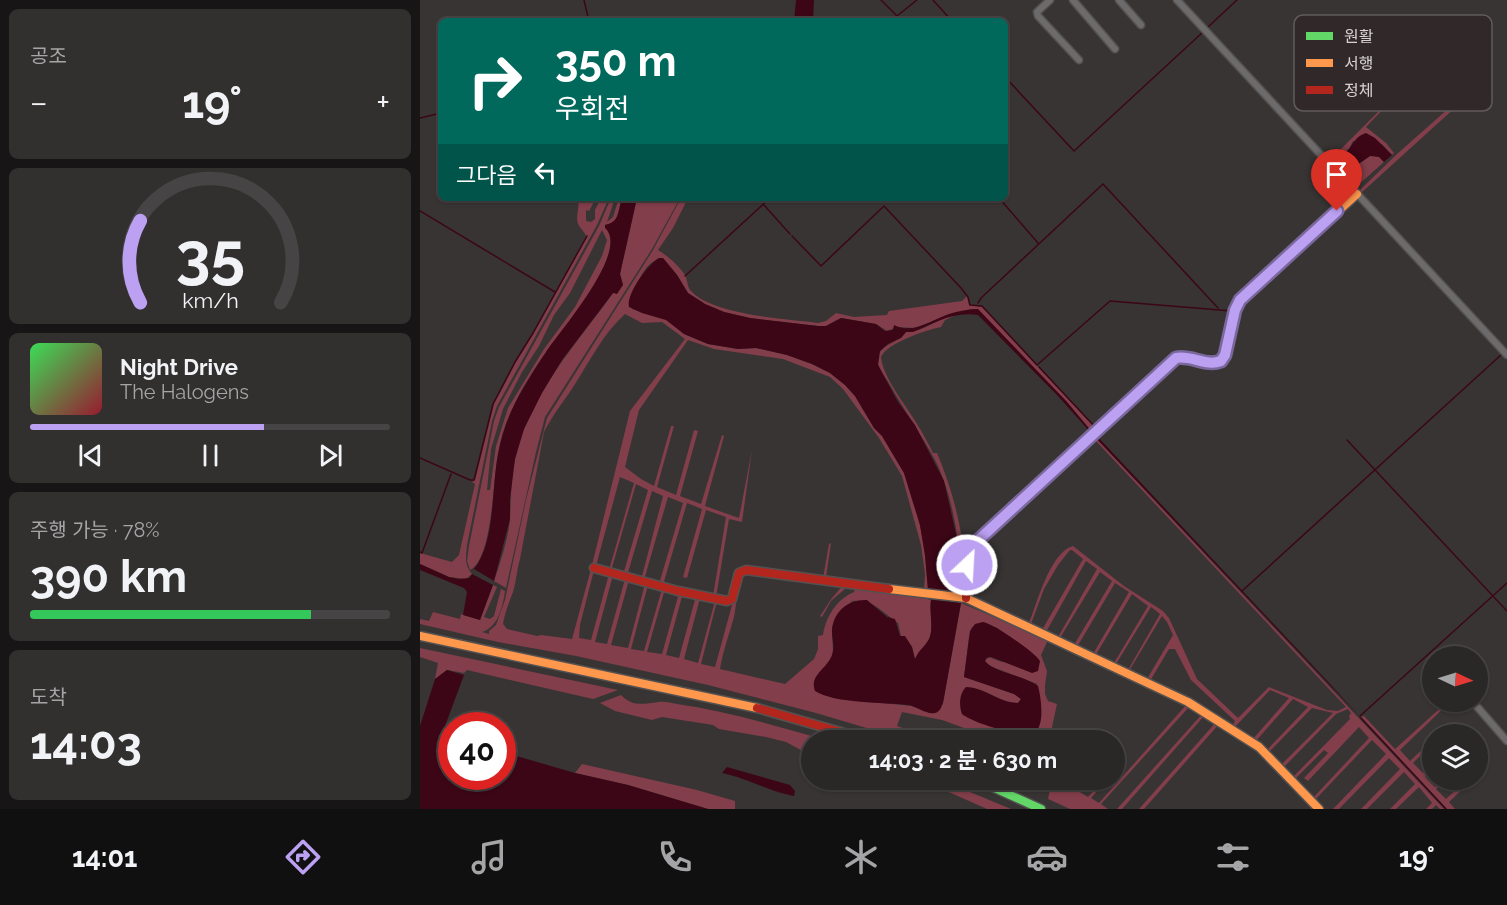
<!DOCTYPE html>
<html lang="ko">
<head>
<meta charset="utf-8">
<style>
  body { margin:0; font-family:Raleway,"Noto Sans KR",sans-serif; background:#322f2f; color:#f1f3f6; height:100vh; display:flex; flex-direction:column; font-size:22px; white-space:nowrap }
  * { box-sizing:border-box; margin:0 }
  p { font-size:20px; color:#a5a5a7 }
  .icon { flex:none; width:33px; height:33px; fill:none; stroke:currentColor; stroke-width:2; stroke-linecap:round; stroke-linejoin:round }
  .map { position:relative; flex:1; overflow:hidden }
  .sheet { display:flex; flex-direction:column; gap:9px; padding:9px; background:#171515; width:420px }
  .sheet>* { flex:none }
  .top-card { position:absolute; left:18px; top:18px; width:570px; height:183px; border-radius:9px; box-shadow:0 2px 4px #0004,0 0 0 2px #464444; background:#00695c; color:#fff; overflow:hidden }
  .needle { width:39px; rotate:94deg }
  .controls { position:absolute; left:1002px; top:646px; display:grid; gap:12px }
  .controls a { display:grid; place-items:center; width:66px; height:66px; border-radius:50%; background:#2a2727; box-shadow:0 2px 4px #0004,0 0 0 2px #464444; font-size:30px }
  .speed { position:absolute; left:18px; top:712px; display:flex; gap:12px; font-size:30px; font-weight:700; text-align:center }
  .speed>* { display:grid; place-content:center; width:78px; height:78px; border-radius:50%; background:#2a2727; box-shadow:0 2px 4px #0004,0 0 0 2px #464444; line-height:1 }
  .speed .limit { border:9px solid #d22; background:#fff; color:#111 }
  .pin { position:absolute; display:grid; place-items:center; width:51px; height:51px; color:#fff; margin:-62px -26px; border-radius:50% 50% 50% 0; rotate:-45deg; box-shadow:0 0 6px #0007 }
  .pin .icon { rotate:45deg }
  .me { position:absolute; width:66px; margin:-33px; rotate:25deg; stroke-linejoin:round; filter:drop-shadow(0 0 4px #0008) }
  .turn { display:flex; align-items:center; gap:21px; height:126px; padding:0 18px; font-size:27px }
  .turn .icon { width:78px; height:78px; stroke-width:2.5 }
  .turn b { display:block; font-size:42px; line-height:51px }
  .then { display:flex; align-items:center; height:57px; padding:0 18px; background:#0003; gap:12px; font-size:22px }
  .big { font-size:45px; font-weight:700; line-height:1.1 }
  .sheet .card { flex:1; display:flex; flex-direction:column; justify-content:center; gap:9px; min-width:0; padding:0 21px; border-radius:9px; background:#322f2f }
  .sheet .dial { align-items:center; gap:0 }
  .dial svg { height:156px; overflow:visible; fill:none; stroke:#464444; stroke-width:7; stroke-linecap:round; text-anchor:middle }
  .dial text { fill:#f1f3f6; stroke:none }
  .song { display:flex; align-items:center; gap:18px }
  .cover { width:72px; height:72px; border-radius:9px; background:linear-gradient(135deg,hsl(130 70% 55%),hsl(350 70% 35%)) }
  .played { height:6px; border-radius:3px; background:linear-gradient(90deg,#bca0f2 65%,#464444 65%) }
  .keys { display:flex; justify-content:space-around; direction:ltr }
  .heat { display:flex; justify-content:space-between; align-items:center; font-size:33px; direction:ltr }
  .charge { height:9px; border-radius:4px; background:linear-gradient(90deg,#34c759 78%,#464444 0) }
  .trip { position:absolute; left:381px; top:730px; width:324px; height:60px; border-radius:30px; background:#2a2727; box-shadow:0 2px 4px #0004,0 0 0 2px #464444; font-weight:700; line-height:60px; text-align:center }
  .menu { display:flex; height:96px; justify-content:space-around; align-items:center; background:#111010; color:#a5a5a7 }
  .menu .icon { width:42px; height:42px }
  .menu .current { color:#bca0f2 }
  .menu b { font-size:27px; color:#f1f3f6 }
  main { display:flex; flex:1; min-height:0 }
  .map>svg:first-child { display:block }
  .green { fill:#823e4a; fill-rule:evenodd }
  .water { fill:#3c0616 }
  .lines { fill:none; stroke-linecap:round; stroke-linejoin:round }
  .stream { stroke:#3c0616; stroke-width:1.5 }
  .street-casing { stroke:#545151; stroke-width:9 }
  .fast-casing { stroke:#545151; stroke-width:11 }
  .slow-casing { stroke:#545151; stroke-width:11 }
  .jam-casing { stroke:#545151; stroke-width:11 }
  .street { stroke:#6c6a6a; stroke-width:6 }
  .fast { stroke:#63d668; stroke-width:8 }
  .slow { stroke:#ff974d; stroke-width:8 }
  .jam { stroke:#b3261e; stroke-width:8 }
  .route-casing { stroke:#7a689d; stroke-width:15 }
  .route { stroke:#bca0f2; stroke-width:10 }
  .key { fill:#302829; stroke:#625b5c; stroke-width:1.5 }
  .key-label { font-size:16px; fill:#d7d2d2 }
</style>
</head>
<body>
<main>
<section class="sheet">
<div class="card"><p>공조</p>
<div class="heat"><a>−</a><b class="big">19°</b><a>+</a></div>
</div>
<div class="card dial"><svg viewBox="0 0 100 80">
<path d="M14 69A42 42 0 1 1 86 69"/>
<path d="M14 69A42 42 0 0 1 14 27" stroke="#bca0f2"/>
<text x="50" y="56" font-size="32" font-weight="700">35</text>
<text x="50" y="72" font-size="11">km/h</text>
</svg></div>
<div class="card">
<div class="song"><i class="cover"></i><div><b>Night Drive</b><p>The Halogens</p></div></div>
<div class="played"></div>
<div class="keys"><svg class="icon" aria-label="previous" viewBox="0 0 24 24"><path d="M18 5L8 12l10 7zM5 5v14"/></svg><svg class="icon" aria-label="pause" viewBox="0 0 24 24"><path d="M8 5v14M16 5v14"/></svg><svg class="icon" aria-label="next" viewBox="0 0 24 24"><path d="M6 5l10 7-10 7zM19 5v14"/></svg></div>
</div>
<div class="card"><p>주행 가능 · 78%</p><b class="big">390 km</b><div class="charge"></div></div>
<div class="card"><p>도착</p><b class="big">14:03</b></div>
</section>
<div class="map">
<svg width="1087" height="809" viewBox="0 0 1087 809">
  <rect width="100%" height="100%" fill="#383434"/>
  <path class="green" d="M989,24l13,8 15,14h6l36,40 -119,108 1,-5 36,-35 78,-69 -19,-19 -12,-16h-5l-10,9 -14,-16 6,-6 -29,7 5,10 -25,21 17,28 -23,24 20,16 8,10 -2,2 -10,-11 -29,-3 -4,8 -14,10 -1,2 13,11 23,-16h9l5,6 -27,24h-4l-24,-25 58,-58 -18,-29 23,-17v-7l-3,-6z
    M157,198h12v2l3,2 2,-4h2l-7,13 -3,-1v11l5,1 4,-3v-9l6,-12h8l-12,27 -100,181 -5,15 -25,124c-1,12 -3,19 5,29l-6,5 -17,-2 -29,-13v-11l32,9 7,-7 16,-71 -3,-2 3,-2 19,-76 22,-42 18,-29 53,-96c-2,-4 -7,-9 -9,-13 -3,-9 3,-17 -1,-26z
    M191,198h4l-8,24 6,-5 6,-19h3l-6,22 -2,3 -9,2c1,3 4,7 5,12 5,32 -45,88 -63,114 -13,18 -26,38 -35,59 -7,13 -11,28 -14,43 -5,24 -5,106 -28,117l-3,-9 2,-15 25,-125 5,-14 100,-181zM182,230l5,10 -5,16 -27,51 -31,42 -36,59 -12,38 -6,44h-3l4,-41 12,-40 19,-37 17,-26 15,-31 16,-22z
    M217,198h43l-28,51 -107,168 -9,35 -30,136 -12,-7c6,-17 15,-45 16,-63 1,-20 1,-40 5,-59 14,-65 61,-114 98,-166l10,-8 -3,-11 2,-9z
    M261,198h7l-15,30 -15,22c10,6 21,16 27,25 3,6 2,13 7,17 23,23 94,27 126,31l8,-2 10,-8 18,4 33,-2 2,-4 73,-10 5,-5 2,9 13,2 114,122 -4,3 -25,-30 -88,-91 -25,2 -39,15 -18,-1 -10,4 -11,-7 -35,-6 -15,8h-8l-68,-8 -26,-6 -19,-8 -17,-11 -11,-18 -14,-17c-23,4 -27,32 -31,51l35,11 17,14 24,10 30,5 18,-1 31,7 25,9 18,9 15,12 10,11 19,32 8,8 22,37 16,52 5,30 3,35 35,-13c-5,-39 -10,-82 -28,-117 -14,-26 -31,-50 -45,-75 -5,-9 -11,-15 -13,-25 3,-17 20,-16 29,-28 18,0 33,-15 50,-17l-11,5 -4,7c-15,3 -54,16 -60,30 2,21 25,48 36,67 6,9 11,19 16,29h4c18,42 29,90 29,136l-5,6 -138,-17 6,-34 2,-1 -5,34 98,13 1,-16 -4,-29 -19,-69 -23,-38 -36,-49 -13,-12 -47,-18 -69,-10 -26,-9 -49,70 -14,57 16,12 13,7 17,-60h3l-17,61 19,8 18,-65 4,1 -18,65 21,8 21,-69 2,1 -19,70 34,12 13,-68 -10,72 -13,-3 -13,78 -3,-1 13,-79 -20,-7 -19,68 -4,-1 19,-68 -15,-6 -24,82 -4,-1 24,-81 -15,-6 -24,83h-3l22,-84 -11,-5 -25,85 -4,-1 25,-85 -12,-6 -25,87 -2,-1 25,-87 -14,-6 -24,89 -4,-1 38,-154 55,-72 -23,-17 -20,1 -17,-9c-22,20 -34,45 -50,70 -10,16 -22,30 -31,48l-24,127c-3,10 -4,24 -7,33 -4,11 -8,20 -10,32l4,5 30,7 4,-1 31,4 19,-70 3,1 -14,55 -1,13 12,2 18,-66 4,1 -18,67 12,2 18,-65 4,1 -18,65 17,3 17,-64 3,1 -17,64 13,2 18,-62h3l-18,63 15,2 17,-61h4l-17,62 13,3 17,-62 4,2 -16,61 14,4 17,-62h2l-16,63 14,3 25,-91 7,-4c-10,10 -10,31 -13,45 -5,18 -11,34 -14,52l65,15 29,-25 4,-10v-13l5,-1c3,-19 14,-36 31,-43l1,-3 -9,-1 -15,13 -9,16 -2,-1 12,-18 12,-14 76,13 11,3c-2,11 3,29 -2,39 -4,7 -10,14 -14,21l-3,-13 -7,-10 -4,-1 -3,-13c-16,-11 -25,-24 -46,-22 -5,7 -15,14 -18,22 -5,9 1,22 -2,33 -5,14 -23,19 -16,35l17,7 79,8 18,7 10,-4 3,-6 18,-100 87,37 -7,15 6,16 -2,14v9l3,7 9,3 -8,37h-49l-58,-21 -40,-8 -5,14 43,15h-37l-33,-12 -54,-16 -108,-28 -132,-29 -78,-14 -78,-18v-5l9,2 4,-9 27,7 1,-5 19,6 13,-35 4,2 -13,30 6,2 4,-3 7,-27 4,2c-2,16 -7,36 -23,41l7,2v-3l7,-6 9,-25 21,-100 21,-82 106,-168zM552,627h24l41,30 -35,5 -13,-5 -4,4 5,5 47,18 2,37v6l-7,7h-11l-44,-12 4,-32 26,12 11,1 3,-4 -7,-5 -50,-17 5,-40z
    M674,436l350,373h-4l-4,-4 -4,4h-6l6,-6 -13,-16 -23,22h-6l25,-25 -11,-12 -37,37h-6l39,-40 -11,-11 -50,51h-6l53,-55 -14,-14 -58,61 -2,-2 57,-61 -10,-11 -51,54 -4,-3 24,-25 -4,-3 -30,30 -2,-2 58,-59 -1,-3 2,-3 -3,-4 -12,5 -53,54 -3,-2 53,-53 -21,-5 -44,45 -2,-2 42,-44 -15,-8 -38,43 -3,-2 37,-42 -19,-8 -36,38 -2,-2 3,-5 -44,-41 -16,-31h-6l-19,32 -122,-56c9,-20 21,-72 45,-79l51,40 39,25 6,7 28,61 41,39 31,-31 58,23 11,1 8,-4 -250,-266 -3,-4zM650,550h2l11,9 -41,71 -11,-6 13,-35 14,-24zM666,561l11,8 -39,68 -12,-5zM680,572l12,9 -38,64 -14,-7zM695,583l14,9 -36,62 -16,-7zM712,594l16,12 -34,57 -17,-7v-3zM731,607l9,7 -32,56 -12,-6zM742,616l5,6 6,13 -26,44 -18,-8z
    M0,648l198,42 -25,9 -126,-29 -3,3 -17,-3 -12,9 3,-16 -18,-6z
    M201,695c11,12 23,9 37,7 7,-1 13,1 19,2 51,7 102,23 152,37h-17l-2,14 -24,-13 -20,-5 -47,-8 -6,-4 -51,-8 -10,3 -37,-9 -15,-8z
    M1027,702h3l-50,48 10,11 22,-21v4l-19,19 10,10 9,-9v5l-7,8 10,10 7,-7h4l-10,9 10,10 21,-19h5l-23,22 6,7h-8l-86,-92 3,-1 31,33z
    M767,704l3,2 -89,98 7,5h-38l-22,-10 4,-19h12l-2,3 12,6 8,-9h5l-9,11 10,6 16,-17h3l-16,18 8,5z
    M783,713l2,2 -83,94h-5z
    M797,721l3,2 -76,86h-5z
    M162,764l115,26 38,11v8h-27l-80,-24 -53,-12z
    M493,780h28l70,29h-24l-36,-16z"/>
  <path class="water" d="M376,0h18l-1,21h-19z
    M946,133l9,5 17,17 -8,7 -5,-5 -9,-1 -23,16 -13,-11 1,-2c4,-3 9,-5 13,-9 6,-7 7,-13 18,-17z
    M202,198h15l-15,67 -2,9 3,11 -6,9 -4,-1 -51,67 -20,33 -18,36 -9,30 -5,40v20l-16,62 -20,-12c22,-28 17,-80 24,-114 4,-24 13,-47 26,-68 7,-12 14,-23 22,-35 13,-20 85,-102 59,-124v-3c15,-3 13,-14 17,-27z
    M239,258h4l14,17 11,18 17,11 19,8 26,6 68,8h8l15,-8 35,6 9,7 8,-1 1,-5c19,10 37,-5 55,-11 9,-3 20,-5 29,-5l89,93 25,30 -1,1 -34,-38 -79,-80c-25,-4 -43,8 -65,17h-7l-5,6 -13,6 -8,7 -2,14 20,37 17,23 29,56 15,66 4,30 -1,15 -5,2 -29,-4 -3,-35 -5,-30 -16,-52 -22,-37 -8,-8 -19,-32 -10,-11 -15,-12 -18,-9 -25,-9 -31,-7 -18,1 -30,-5 -24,-10 -18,-14 -24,-7 -13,-6c-3,-13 19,-43 30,-49z
    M676,435l236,251 29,32 -267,-282z
    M0,564l29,13 10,2 10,-1 3,-4 21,11 -13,35 -17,-5 4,-23 -3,-4 -44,-18z
    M447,600l20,17 8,2 5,17h5l7,11 3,12c5,-11 10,-12 14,-20 5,-10 0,-28 2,-39l26,1 4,2 -18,100c-2,4 -3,9 -8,10 -8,2 -19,-7 -27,-8 -25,-3 -72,-1 -93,-14 -6,-16 12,-22 17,-36 3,-8 0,-16 0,-24 1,-20 17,-32 35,-31z
    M563,622c11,2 50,29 57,39l-2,10 -6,2 -41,-16 -5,1 -1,3c9,12 39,14 53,25 3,11 7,39 -3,46 -10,8 -64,-10 -73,-18 -3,-8 -3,-20 4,-27 18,0 33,16 52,16l3,-4 -7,-5 -50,-17 6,-46 5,-7z
    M27,670l17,5 -19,51 1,11 5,3 1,37h50l1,-25 72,21 53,12 80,24h-288v-83l15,-47z
    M307,767l63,18 5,6 -1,5c-24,-4 -47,-18 -72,-23z"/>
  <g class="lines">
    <path class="stream" d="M164,0l5,21
      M461,0l16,16 20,-16
      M513,0l19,21
      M788,27l29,-27
      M585,77l69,74 129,-119
      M0,118l21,-5
      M579,198l39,45
      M344,205l26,29
      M0,211l135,81
      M372,236l29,30 63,-60 77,82 7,9 2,8 12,1 55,59 73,-64 122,10
      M265,276l85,-78
      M558,303l3,-5 122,-114 115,124
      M619,367l57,61
      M927,440l160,171
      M0,458l50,22h4l19,-76 22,-42 18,-29 54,-97
      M0,552l2,1 29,-79
      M822,591l260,-237
      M940,716l147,-133
      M941,718l85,91"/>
    <defs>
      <path id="street" d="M630,0l-13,12 1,4 41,44
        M653,0l42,49
        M699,0l22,25
        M757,0l330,355
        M1053,702l34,39"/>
      <path id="fast" d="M557,780l64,29"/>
      <path id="slow" d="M758,358l32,5 11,-2 4,-6 10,-45 5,-10 117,-106
        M469,589l77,9 222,104 71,45 60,62
        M0,636l337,72"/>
      <path id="jam" d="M174,568l84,23 49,10 5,-2 7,-26 7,-3 143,19
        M546,598c2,-18 -4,-37 7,-53l203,-187h2
        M337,708l115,33"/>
    </defs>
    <use href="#street" class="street-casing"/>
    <use href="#fast" class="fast-casing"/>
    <use href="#slow" class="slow-casing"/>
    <use href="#jam" class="jam-casing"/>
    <use href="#street" class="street"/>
    <use href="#fast" class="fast"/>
    <use href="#slow" class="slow"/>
    <use href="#jam" class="jam"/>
  </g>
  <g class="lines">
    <defs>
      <path id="route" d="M547,565l-1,-11 7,-9 203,-187c16,-3 30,9 45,3l4,-6 10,-45 5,-10 97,-89"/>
    </defs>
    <use href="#route" class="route-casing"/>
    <use href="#route" class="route"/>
  </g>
  <rect x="874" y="15" width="198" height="96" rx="9" class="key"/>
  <rect x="886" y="32" width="27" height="8" fill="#63d668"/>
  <rect x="886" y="59" width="27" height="8" fill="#ff974d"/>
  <rect x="886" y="86" width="27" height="8" fill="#b3261e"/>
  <g class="key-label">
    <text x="924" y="42">원활</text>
    <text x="924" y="69">서행</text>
    <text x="924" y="96">정체</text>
  </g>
</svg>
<div class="controls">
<a><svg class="needle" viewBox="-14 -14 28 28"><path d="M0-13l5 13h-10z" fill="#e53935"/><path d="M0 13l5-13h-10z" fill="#a5a5a7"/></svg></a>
<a><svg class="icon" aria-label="layers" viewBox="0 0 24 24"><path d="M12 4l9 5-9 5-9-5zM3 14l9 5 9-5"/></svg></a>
</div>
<div class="speed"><div class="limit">40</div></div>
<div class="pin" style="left:917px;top:211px;background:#d93025"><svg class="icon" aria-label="arrive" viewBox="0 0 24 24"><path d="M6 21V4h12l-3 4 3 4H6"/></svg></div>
<svg class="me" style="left:547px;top:565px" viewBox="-20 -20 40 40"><circle r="17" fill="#bca0f2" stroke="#fff" stroke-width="3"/><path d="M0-11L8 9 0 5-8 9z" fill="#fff"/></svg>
<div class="trip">14:03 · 2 분 · 630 m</div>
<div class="top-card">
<div class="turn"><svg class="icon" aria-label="right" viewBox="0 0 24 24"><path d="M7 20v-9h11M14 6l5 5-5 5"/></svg><div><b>350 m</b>우회전</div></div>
<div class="then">그다음<svg class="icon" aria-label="left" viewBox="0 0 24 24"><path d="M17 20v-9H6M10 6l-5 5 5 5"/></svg></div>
</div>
</div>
</main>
<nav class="menu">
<b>14:01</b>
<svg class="icon current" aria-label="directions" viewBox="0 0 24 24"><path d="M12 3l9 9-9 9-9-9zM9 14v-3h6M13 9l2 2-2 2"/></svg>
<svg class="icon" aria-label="music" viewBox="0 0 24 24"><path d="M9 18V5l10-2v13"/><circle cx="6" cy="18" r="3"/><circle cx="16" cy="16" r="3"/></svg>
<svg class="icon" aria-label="phone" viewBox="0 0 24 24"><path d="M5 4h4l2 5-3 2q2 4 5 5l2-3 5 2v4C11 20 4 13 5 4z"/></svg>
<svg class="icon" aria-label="climate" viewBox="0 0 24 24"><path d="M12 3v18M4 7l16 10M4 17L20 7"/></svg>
<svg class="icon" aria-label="car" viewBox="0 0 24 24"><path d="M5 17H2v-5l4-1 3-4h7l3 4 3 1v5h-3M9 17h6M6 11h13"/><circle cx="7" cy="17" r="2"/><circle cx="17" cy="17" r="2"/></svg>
<svg class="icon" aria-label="filters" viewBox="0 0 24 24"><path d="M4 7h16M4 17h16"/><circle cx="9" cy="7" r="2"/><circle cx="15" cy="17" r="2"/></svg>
<b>19°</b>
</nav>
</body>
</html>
